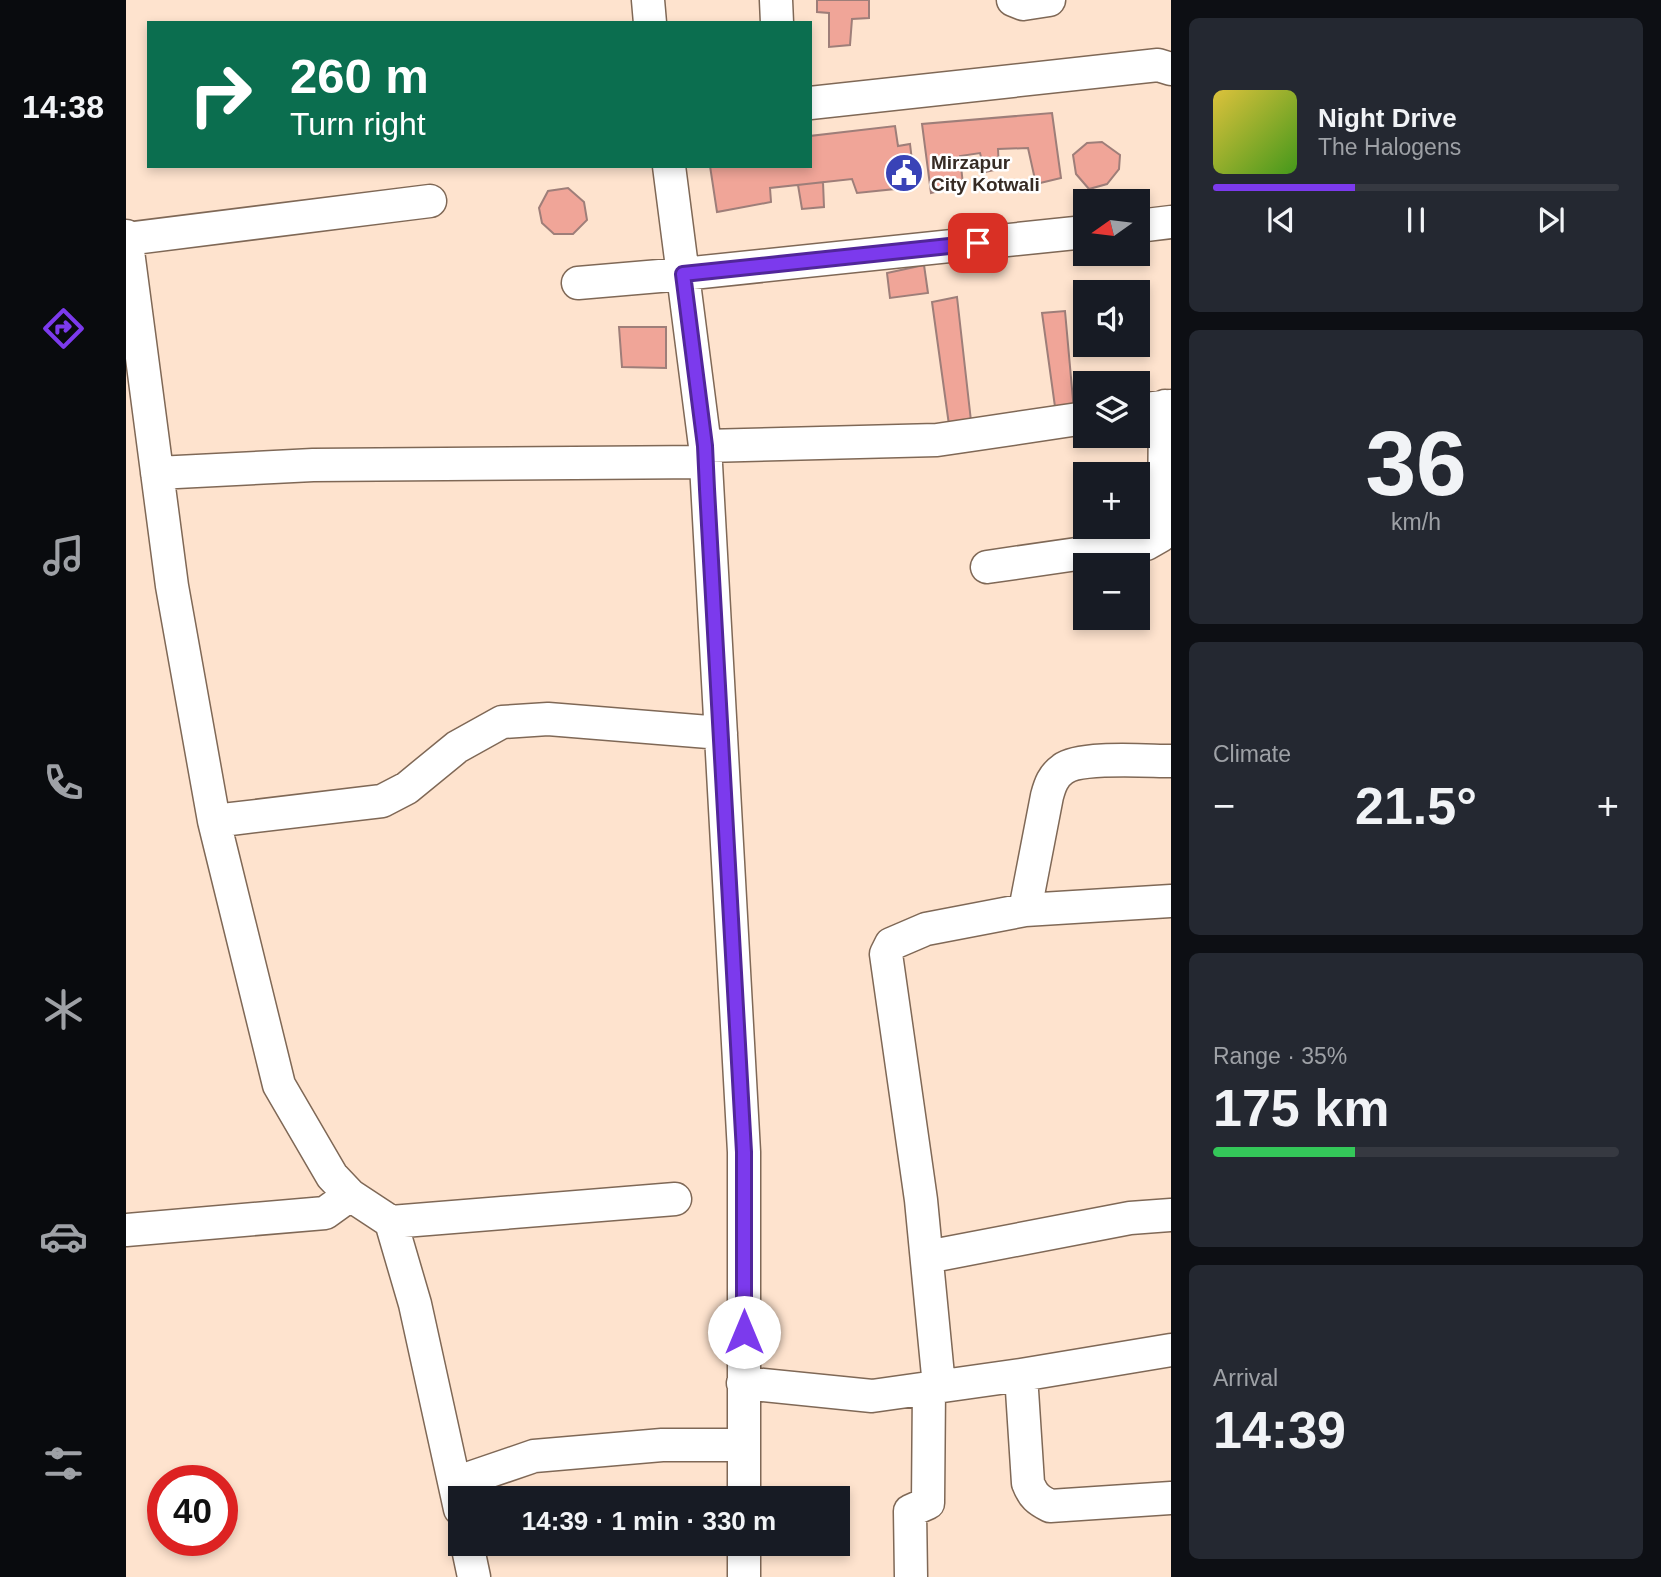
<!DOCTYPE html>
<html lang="en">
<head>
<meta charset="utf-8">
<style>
  body { margin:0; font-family:Arial,sans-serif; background:#242831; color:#f1f3f6; height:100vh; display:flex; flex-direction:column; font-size:26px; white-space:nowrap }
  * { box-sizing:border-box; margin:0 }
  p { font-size:23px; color:#9ea1a6 }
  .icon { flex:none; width:38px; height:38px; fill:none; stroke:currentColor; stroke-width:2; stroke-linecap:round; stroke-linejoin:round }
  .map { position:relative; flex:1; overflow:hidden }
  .details { display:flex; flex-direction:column; gap:18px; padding:18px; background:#0d0f14; width:490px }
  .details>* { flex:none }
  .hud { position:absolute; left:21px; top:21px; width:665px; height:147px; border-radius:0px; box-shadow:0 4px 10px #0003; background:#0b6e4f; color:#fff; overflow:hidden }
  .needle { width:46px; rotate:256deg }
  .fabs { position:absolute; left:947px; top:189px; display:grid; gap:14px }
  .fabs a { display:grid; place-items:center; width:77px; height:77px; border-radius:0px; background:#171b24; box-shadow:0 4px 10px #0003; font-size:35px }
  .speed { position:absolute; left:21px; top:1465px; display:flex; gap:14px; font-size:35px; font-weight:700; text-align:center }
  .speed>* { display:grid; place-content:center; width:91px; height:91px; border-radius:50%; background:#171b24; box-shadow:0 4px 10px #0003; line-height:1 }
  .speed .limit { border:10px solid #d22; background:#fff; color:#111 }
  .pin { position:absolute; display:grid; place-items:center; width:60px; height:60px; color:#fff; margin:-30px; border-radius:14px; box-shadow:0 4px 10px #0006 }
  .me { position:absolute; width:77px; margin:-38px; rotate:0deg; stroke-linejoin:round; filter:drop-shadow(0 0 5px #0008) }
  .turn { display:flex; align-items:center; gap:24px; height:147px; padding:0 28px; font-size:32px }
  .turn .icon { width:91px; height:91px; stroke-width:2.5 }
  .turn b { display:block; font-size:49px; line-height:60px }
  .big { font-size:52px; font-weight:600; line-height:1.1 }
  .details .widget { flex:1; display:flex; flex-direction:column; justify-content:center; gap:10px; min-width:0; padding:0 24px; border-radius:10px; background:#242831 }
  .details .dial { align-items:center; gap:0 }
  .dial b { font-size:91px; line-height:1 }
  .song { display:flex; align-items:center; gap:21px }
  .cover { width:84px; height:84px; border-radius:10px; background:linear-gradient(135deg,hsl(50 70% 55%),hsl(100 70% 35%)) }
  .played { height:7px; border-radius:4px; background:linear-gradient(90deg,#7c3aed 35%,#363941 35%) }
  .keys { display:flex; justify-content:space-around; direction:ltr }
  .heat { display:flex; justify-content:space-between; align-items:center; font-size:38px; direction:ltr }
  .charge { height:10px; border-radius:5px; background:linear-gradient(90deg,#34c759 35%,#363941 0) }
  .trip { position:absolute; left:322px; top:1486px; width:402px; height:70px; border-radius:0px; background:#171b24; box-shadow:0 4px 10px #0003; font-weight:600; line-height:70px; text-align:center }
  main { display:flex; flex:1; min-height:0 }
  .dock { display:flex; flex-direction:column; width:126px; justify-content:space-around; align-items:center; background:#090b0e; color:#9ea1a6 }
  .dock .icon { width:49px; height:49px }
  .dock .on { color:#7c3aed }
  .dock b { font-size:32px; color:#f1f3f6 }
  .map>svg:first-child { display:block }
  .building { fill:#f0a598; stroke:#9e7e79; stroke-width:2 }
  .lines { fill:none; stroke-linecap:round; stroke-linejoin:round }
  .minor-casing { stroke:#7f6856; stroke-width:35 }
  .minor { stroke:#fff; stroke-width:32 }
  .route-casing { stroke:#51269a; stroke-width:18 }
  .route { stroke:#7c3aed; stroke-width:12 }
  .labels { text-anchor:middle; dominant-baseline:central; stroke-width:5; stroke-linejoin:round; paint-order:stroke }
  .poi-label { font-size:19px; font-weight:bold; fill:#362b24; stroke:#fff; text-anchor:start }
</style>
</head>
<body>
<main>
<nav class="dock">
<b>14:38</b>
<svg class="icon on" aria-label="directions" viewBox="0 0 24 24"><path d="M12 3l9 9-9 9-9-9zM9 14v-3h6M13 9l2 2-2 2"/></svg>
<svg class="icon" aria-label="music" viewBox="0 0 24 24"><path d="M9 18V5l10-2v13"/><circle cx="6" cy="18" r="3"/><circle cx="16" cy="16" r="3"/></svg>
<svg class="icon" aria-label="phone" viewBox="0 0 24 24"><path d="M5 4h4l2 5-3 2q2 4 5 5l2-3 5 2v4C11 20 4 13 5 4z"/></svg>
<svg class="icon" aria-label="climate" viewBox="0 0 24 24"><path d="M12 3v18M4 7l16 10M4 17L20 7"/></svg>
<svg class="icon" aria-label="car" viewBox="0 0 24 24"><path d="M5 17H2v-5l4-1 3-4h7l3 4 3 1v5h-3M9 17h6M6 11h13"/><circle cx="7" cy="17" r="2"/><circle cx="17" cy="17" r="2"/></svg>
<svg class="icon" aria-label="filters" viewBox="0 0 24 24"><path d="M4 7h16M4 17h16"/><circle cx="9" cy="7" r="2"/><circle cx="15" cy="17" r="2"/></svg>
</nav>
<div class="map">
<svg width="1045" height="1577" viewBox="0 0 1045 1577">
  <rect width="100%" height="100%" fill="#fee3ce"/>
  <path class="building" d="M691,0h52v18l-17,1 -2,26 -21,2v-34l-12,-1z
    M926,113l9,65 -25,6 -8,-36 -30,1 1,20 -14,3 -5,-19 -20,3 3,29 -32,8 -9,-69z
    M769,126l3,20 12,-2 3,25 -18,4v16l-38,4 -5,-14 -82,9 1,14 -54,10 -7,-46h100v-30z
    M976,142l18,13 -1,14 -12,15 -18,5 -13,-15 -3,-19 14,-12z
    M697,182l1,25 -22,2 -4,-24z
    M442,188l16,14 3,18 -14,14h-19l-12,-11 -3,-15 9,-17z
    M798,265l4,28 -38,5 -3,-25z
    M831,297l14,124 -22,4 -17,-123z
    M939,311l9,100 -18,3 -14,-101z
    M493,327h47v41l-44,-1z"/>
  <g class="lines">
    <defs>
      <path id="minor" d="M522,0l2,23
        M650,0l1,23
        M887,0l10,4 26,-4
        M684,103l348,-38 13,4
        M543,166l36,280 39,706v346
        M1012,226l33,-4
        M0,236l46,350 42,235 65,264 53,91 18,19 41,27 24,82 45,205
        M0,239l304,-38
        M452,283l105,-9 402,-42
        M1012,410l33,-4
        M579,446l232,-6 148,-22
        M31,473l156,-8 393,-3
        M861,567l159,-23 14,-8 4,-11 1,-119
        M88,821l168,-20 25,-13 50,-41 45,-25 46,-3 173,14
        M899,910l22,-114c3,-11 6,-20 16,-27 17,-13 84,-8 108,-8
        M265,1222l284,-23
        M0,1230l199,-17 25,-18
        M801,1257l203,-39 41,-3
        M895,1375l7,108c5,13 10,17 22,23l121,-8
        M617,1383l129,13 149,-21 150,-25
        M813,1386l-18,-186 -35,-246 5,-10 35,-15 99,-19 146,-9
        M329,1483l79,-27 128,-11h82
        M341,1544l7,33
        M618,1544v33
        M785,1577l-1,-66 18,-8 1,-115"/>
    </defs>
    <use href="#minor" class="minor-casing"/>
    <use href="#minor" class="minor"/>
  </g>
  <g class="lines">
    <defs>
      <path id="route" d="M618,1332v-180l-37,-663 -2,-43 -22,-172 295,-31"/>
    </defs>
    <use href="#route" class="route-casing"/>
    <use href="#route" class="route"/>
  </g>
  <defs>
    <symbol id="civic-disc" viewBox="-11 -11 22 22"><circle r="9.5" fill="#3943b7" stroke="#fff"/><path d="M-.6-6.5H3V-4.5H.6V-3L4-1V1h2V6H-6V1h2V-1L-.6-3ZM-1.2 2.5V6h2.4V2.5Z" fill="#fff"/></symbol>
  </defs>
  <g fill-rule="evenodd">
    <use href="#civic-disc" x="756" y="151" width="44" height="44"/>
  </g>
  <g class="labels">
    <g class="poi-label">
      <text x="805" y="162">Mirzapur<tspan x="805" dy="22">City Kotwali</tspan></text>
    </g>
  </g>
</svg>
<div class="fabs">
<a><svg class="needle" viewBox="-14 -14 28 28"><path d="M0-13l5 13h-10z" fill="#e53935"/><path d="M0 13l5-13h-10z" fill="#9ea1a6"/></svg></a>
<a><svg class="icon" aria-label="sound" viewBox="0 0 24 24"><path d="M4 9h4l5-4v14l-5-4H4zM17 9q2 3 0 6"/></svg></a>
<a><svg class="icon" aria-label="layers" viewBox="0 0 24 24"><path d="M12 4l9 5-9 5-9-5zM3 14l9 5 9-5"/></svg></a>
<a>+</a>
<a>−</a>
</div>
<div class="speed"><div class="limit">40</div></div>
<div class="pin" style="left:852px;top:243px;background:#d93025"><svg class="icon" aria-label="arrive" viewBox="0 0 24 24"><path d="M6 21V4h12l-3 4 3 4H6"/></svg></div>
<svg class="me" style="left:618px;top:1332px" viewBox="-20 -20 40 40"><circle r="19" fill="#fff"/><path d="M0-13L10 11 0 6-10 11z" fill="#7c3aed"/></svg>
<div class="trip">14:39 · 1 min · 330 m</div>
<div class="hud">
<div class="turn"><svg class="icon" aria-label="right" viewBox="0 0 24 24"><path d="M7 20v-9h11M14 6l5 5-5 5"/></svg><div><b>260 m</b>Turn right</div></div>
</div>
</div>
<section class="details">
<div class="widget">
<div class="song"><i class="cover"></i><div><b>Night Drive</b><p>The Halogens</p></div></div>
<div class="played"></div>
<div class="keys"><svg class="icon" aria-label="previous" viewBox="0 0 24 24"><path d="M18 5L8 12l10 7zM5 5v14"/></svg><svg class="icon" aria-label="pause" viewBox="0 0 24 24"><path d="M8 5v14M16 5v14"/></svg><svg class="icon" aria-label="next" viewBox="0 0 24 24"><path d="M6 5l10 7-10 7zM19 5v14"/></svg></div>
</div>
<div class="widget dial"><b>36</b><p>km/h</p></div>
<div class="widget"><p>Climate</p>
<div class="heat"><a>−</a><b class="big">21.5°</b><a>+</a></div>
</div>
<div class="widget"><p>Range · 35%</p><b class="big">175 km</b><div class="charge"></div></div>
<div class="widget"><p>Arrival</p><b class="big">14:39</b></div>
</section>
</main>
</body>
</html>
